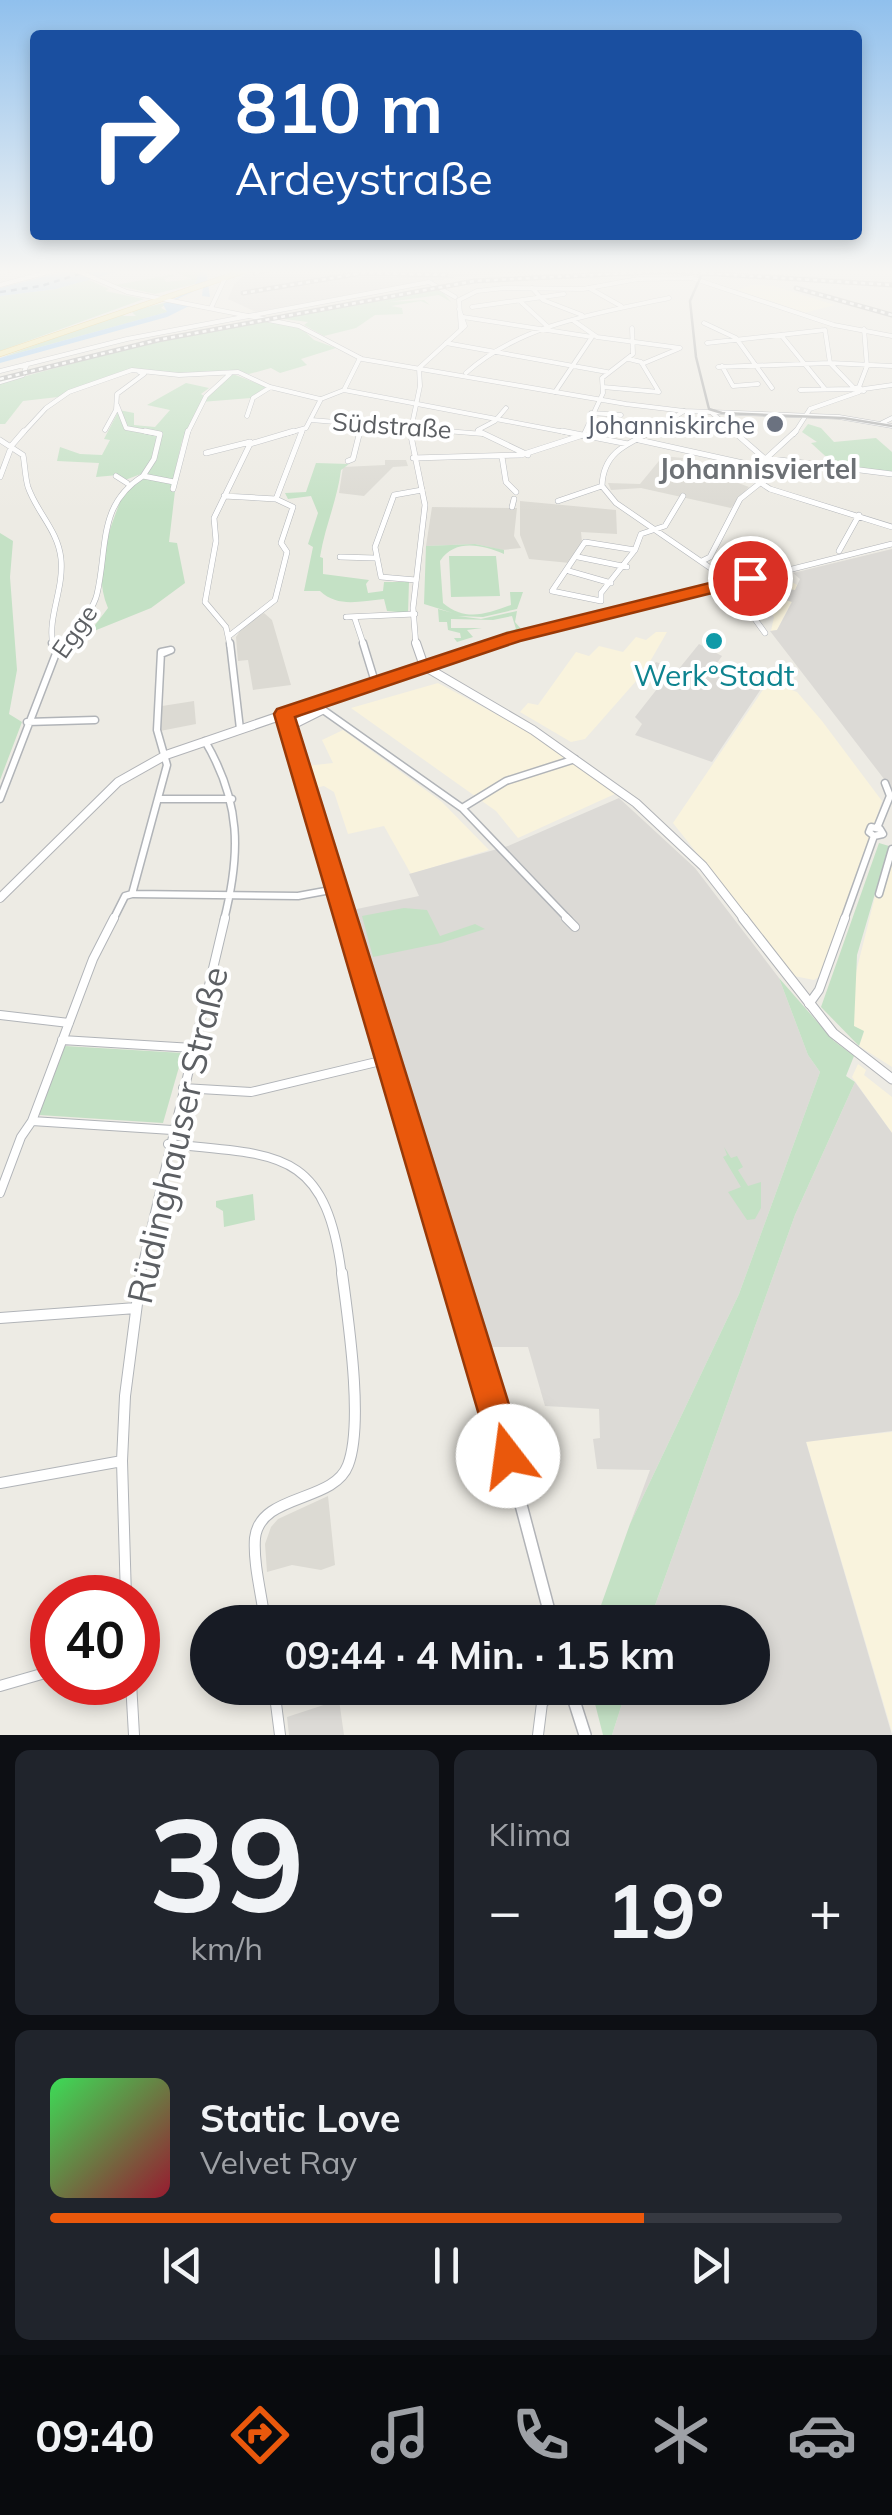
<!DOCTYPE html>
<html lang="de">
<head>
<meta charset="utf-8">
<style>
  body { margin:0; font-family:Mulish,sans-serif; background:#20242c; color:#f1f3f6; height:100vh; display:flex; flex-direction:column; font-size:38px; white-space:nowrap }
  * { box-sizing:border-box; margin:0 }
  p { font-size:32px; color:#9ea1a6 }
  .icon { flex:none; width:55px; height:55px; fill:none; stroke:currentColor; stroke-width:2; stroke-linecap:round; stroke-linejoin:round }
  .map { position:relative; height:1735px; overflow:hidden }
  .side { display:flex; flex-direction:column; gap:15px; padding:15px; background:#0d0f14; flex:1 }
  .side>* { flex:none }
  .hud { position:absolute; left:30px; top:30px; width:832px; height:210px; border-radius:10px; box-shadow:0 5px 15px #0003; background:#1a4fa0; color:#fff; overflow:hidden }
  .speed { position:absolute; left:30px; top:1575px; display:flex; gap:20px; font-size:50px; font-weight:700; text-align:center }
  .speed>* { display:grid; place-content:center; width:130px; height:130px; border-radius:50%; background:#171b24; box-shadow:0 5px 15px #0003; line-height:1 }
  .speed .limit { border:15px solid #d22; background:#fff; color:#111 }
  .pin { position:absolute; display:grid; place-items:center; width:85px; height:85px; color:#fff; margin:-42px; border:5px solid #fff; border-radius:50%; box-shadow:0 2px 10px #0007 }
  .me { position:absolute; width:110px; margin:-55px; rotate:345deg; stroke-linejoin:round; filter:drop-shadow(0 0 8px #0008) }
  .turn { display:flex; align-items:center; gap:35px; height:210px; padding:0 40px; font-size:45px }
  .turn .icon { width:130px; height:130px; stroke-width:2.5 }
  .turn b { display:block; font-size:70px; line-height:85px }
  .big { font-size:75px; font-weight:700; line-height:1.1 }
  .side .card { flex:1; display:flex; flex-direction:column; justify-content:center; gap:15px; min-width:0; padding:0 35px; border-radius:15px; background:#20242c }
  .side .dial { align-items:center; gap:0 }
  .dial b { font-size:130px; line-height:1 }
  .song { display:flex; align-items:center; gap:30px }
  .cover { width:120px; height:120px; border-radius:15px; background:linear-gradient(135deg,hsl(130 70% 55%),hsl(350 70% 35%)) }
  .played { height:10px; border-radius:5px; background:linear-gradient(90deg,#ea580c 75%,#363941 75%) }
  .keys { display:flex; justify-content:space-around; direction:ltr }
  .heat { display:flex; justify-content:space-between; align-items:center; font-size:55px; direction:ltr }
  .side .tiles { flex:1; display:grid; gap:15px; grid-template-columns:1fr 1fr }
  .card:last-child { grid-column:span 2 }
  .trip { position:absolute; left:190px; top:1605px; width:580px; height:100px; border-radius:50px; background:#171b24; box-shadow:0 5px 15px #0003; font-weight:700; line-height:100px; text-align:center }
  .menu { display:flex; height:160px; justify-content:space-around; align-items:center; background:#090b0e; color:#9ea1a6 }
  .menu .icon { width:70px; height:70px }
  .menu .active { color:#ea580c }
  .menu b { font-size:45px; color:#f1f3f6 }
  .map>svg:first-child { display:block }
  .commercial { fill:#f9f3dd }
  .industrial { fill:#dcdad6 }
  .education { fill:#dcdad3 }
  .green { fill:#c4e1c5 }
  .water { fill:#add3f4 }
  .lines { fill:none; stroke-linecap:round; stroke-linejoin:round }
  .ferry { stroke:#4c75a4; stroke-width:2.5; stroke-dasharray:6 5; stroke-linecap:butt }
  .street-far4-casing { stroke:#b1b4b8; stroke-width:5 }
  .street-far3-casing { stroke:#b1b4b8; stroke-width:6 }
  .street-far2-casing { stroke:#b1b4b8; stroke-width:9 }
  .street-far1-casing { stroke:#b1b4b8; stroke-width:10 }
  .street-casing { stroke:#b1b4b8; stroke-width:12 }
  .secondary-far4-casing { stroke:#b1b3b7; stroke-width:5 }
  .secondary-far3-casing { stroke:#b1b3b7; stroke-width:6 }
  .secondary-far2-casing { stroke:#b1b3b7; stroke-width:10 }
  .secondary-far1-casing { stroke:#b1b3b7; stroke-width:11 }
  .secondary-casing { stroke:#b1b3b7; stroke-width:14 }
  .primary-casing { stroke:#dfc26b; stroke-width:6 }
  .street-far4 { stroke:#fff; stroke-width:4 }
  .street-far3 { stroke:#fff; stroke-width:5 }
  .street-far2 { stroke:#fff; stroke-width:6 }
  .street-far1 { stroke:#fff; stroke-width:8 }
  .street { stroke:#fff; stroke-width:10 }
  .secondary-far4 { stroke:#fff; stroke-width:4 }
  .secondary-far3 { stroke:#fff; stroke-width:5 }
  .secondary-far2 { stroke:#fff; stroke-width:8 }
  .secondary-far1 { stroke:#fff; stroke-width:9 }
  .secondary { stroke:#fff; stroke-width:11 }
  .primary { stroke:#f4ebb2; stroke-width:5 }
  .tram { stroke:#b2b3b3; stroke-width:2.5 }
  .rail-casing { stroke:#b2b3b3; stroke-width:5 }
  .rail { stroke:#fff; stroke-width:2.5; stroke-dasharray:4; stroke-linecap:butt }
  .route { fill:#ea580c; stroke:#983908; stroke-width:2.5 }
  .worship-dot { fill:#6b7280; stroke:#fff; stroke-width:4 }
  .culture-dot { fill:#0f9aa8; stroke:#fff; stroke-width:4 }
  .labels { text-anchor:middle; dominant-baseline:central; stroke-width:8; stroke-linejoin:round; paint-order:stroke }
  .far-worship-label { font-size:25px; fill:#5b616d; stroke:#fff; text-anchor:end }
  .far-street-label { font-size:25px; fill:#5c5f63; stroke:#fff }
  .far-neighbourhood-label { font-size:28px; font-weight:bold; fill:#6d7175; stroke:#fff }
  .culture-label { font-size:30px; fill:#0d838f; stroke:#fff }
  .near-street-label { font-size:35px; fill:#5c5f63; stroke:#fff }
</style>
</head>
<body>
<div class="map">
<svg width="892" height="1735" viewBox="0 0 892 1735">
  <rect width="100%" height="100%" fill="#edebe4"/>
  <path class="commercial" d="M751,285l23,1 61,19 -31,8 -67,-23z
    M781,576l16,9 -2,6 -18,5 15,5 -15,29 -6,1 3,-14 -21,-27 18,-4 -3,-7z
    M656,632h11l-23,40 -59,67 -14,3 -51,-30 8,-9 10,2 38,-53 13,4 10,-10 24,6 13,-15 10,3z
    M773,675l11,12 13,5 25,29 60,80 -60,174 -8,5 -20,-4 -121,-153z
    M438,683l90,48 89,62 -99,45 -22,-27 -145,-103z
    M343,730l99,72 47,48 -78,24 -27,-48 -36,8 -14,-42 -10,-6 -14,3 -5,-15 1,-8 27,-3 -11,-23z
    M892,858v209l-33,-21 5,-14 -10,-6v-46l30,-119 6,2z
    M858,1064l8,6 -2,5 28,22v36l-40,-56z
    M892,1432v300l-86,-291z"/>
  <path class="industrial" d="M259,269h350l-146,7 -207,36 -28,-13 6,-15 10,-8 -3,-2z
    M892,549v239h-1l-121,-157 7,-1 15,-28 -16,-5 7,-9 12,2 5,-11 -7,-6z
    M699,644l23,12 -10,14 51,16 -51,76 -77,-27 7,-11 -7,-7 33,-42 -17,-6 5,-7 22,8z
    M619,798l76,70 84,110 29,77 12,17 -81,222 -109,230 20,-54 -53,-1 -4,-30 7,-1 -1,-29 -54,-3 -17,-59h-37l-92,-275 -47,-162 67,-14 -10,-22 99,-28z
    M855,1082l37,51v298l-86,11 86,293h-280l15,-47h125v-66h-103l146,-407z
    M339,1700l5,35h-55l-2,-18z"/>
  <path class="education" d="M663,456l20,2 -1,4 67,25 -18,21 -90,-20 -30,2 -3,-7 32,1z
    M385,460h21l2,6 -15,1 -29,29 -25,-3 4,-26 42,-2z
    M520,501l96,9 1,24 -36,-2 1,10 -12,21 -41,-4 -9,-24z
    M432,507l85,1 -3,28 7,12 -19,2 -27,-6 -49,2z
    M264,613l8,7 19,65 -38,5 -5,-30 -10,1 -2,-24 8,-12z
    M194,701l2,23 -36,7 2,-25z
    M328,1496l7,69 -14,5 -29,-5 -25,7 -2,-28 6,-17 7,-8z"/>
  <path class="green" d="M193,269h8l-6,15 -40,10 -40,-9 55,-10 6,1 -12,2 2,4 26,-3 -17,-7 16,-2 4,5z
    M87,279l22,10 -4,2 39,8 -144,52v-55l56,-7z
    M440,289l11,13 -12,-7 -50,7 35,-2 6,5 -9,-4 -30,5 11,2 1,6 -28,1 -19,13 -32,8 -20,-11 4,-3 -31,-4z
    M168,302l-7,6 8,4 -5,1 -164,45 129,-47 -6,5h13l-5,-5z
    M268,319l33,9 13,12 22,8 -35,11 6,6 -27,8 -9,-5 -22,6 -18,-4 -54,4 -48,-5 -71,28 -35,4 -18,23h-5v-41l126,-34z
    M233,374l33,13 -15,11 -50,4 -19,39 -9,38 -32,-5 -16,6 -7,-5 -22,2 3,-14 -42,-2 3,-14 20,7 22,1 8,-15 -6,-1 15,-29 15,3v12l21,2 15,-17 -23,-5 39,-22 23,5 -8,6 3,2z
    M808,424l13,4 13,14 42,-4 16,14v20l-58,-8 -23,-21 6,-1 -15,-10z
    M316,463l33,1 -8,6c-4,31 -16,56 -21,87l3,1v16l46,6 -3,4 2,9 15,-2 1,-9h25l-1,31 -21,-2 -3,-12c-24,2 -46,9 -64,-8h-16l9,-44 -5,-3 10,-31 -7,-17 -23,3 -3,-6 21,-1z
    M145,477l27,5 -1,9h4l-6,51 8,1 8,40 -34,25 -62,25 19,-25c-17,-40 3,-81 18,-122z
    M0,533l13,8 -3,36 7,93 -8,44 13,8 -22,58z
    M475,544l29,6v4c-21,-9 -49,-16 -64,7l3,42c23,19 43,11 68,2l-1,-13h13l-6,17 -34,8 -25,-1 23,3 36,-8 -2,11 6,7 -20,4 15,-4 -4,-13 -19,4 -42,-1v9h31l-15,2 6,7 -16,5 -3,-4h7l-1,-5 -12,-3 -1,-8h-8l-1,-13 15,4 -29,-9 2,-58z
    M449,556h47l4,40 -49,1z
    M879,843l10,3 -32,109 -3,71 10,5 -5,15 -38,-39z
    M404,908l23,2 13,26 35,-12 10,5 -44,14 -68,14 -11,-41z
    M779,978l55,63 20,15 -8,20 9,6 -60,133 -146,407h-54l35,-98 109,-230 81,-222 -12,-17z
    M65,1046l118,7 -20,70 -124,-8z
    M724,1147l7,11 6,-2 6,11 -5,3 10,16 13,-4v26l-6,11 -8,1 -19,-28 13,-5 -18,-30 4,-2z
    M253,1194l2,26 -31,7 -1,-16 -7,-4v-6z
    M591,1688h36l-15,47h-9z"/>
  <path class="water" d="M73,269h54l-71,20 -56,7v-8z
    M206,269l4,28 -8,-1 1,-9 -30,14 16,5 -22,11 -167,46v-5l167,-46 -4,-8 36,-17 -4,-3 5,-14z"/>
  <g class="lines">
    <path class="ferry" d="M0,292l41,-6 54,-17"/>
    <defs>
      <path id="street-far4" d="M0,285l59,-16
        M532,288l11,12 39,15
        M589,288l32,18
        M521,302l27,25
        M472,307l92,-13
        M211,308l15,-32
        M463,317l129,20 -37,55
        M574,321l23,16 83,11
        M704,323l32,15 36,50
        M825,330l5,33 23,24
        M781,335l44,54
        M446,343l161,29
        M707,343l118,-13
        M642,364l36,-15
        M722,366l11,20 25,-2
        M718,367l112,-4 62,3
        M0,371l127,-32 302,-57 26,15
        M466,373c55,-49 132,-60 203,-75
        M0,382l23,-7 4,-11
        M603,387l56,5 -18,-30 -12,-3
        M859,387l5,4 -13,-2z
        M859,387l8,-21 -3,-37
        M864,389l28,-4
        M344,390l231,44
        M800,390l51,-1
        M117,405l9,23 33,6
        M711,412l25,22
        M591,413l30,2
        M247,416l6,-18 16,-10
        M311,420l172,14
        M675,421l29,6 21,-2
        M882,423l10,-5
        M105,430l11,-20 1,-16 27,-20 -5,-2
        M478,430l17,-9 11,-13
        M22,434l24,-26 23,-16 63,-22 47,5 59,-3 32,15 50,12
        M187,434l19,-38 24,-22
        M285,434l21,-6 15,-29 23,-9 16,-32
        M301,434l2,-5
        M359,434l3,-11
        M584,434l19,-41 -1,-15 31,-24 -1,-26
        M648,434l36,-23
        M794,434l16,-25 49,-17"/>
      <path id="street-far3" d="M478,431l50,24
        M562,431l66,13
        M653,431c-27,13 -50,22 -51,55l14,17 109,75 40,55
        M733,431l31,27 128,16
        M0,440l23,15c2,10 2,22 5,32 9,26 30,43 33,72 3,31 -14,58 -8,87
        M639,440l113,25
        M206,453l44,-11
        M502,457l4,25 10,10
        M413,458l108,-3 62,-20
        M348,461l5,-2 7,-28
        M759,465l37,-34
        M756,468l2,13 12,8 122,38
        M116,476l11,7
        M143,476l11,-17 6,-25 -15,-3
        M0,477l12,-32 12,-14
        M173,489l15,-58
        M224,496l52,3
        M558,501l44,-15
        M512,507l2,-8
        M585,542l50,8 -34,43v8l-49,-10z
        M635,550l6,-16 24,-8 18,-30
        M839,551l20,-36
        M340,557l35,1
        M578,557l49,10
        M702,561l8,-4 30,-58 20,-16
        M569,571l42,12
        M416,580l-35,-3 -6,-30 19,-52 28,-5
        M346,617l69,-3
        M355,619l9,27
        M229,636l46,-36 12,-48 -6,-9 12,-36 -17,-8 26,-68
        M62,646c11,-15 31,-34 35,-52 11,-46 0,-89 46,-118l31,6
        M230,646l-4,-19 -21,-25 11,-61 -2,-23 36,-74 44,-13"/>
      <path id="street-far2" d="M52,643l5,8
        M230,643l10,86
        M363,643l12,39
        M319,707l143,101 107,112
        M27,722l68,-2
        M205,741c36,61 36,112 19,179
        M0,799l55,-143 9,-13
        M158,799h74
        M462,808l44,-27 69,-22
        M871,827l9,2 3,5 -9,2 -5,-4z
        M877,828l13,-32 -5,-13
        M133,894l165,2 38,-7
        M879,894l13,-45
        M113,920l12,-24 7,-2 35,-129 -10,-35 4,-78 10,-2 -10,4
        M844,920l30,-84"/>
      <path id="street-far1" d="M566,918l9,9
        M809,1004l10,-14 26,-72
        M0,1015l69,8
        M62,1040l131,8
        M183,1088l68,4 138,-33
        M32,1121l140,9
        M168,1144c112,11 158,5 174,132
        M0,1193l21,-56 11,-16 61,-162 21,-41
        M140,1276l85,-358"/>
      <path id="street" d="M0,1318l136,-10
        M0,1483l122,-22
        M126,1598l-4,-137 3,-65 16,-123
        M265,1622c-3,-26 -12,-58 -10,-84 5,-45 79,-35 93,-73 16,-41 0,-146 -6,-192
        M405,1622l5,-5 11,5
        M131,1682l3,53
        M0,1686l52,-15
        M274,1688l6,47
        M538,1735l4,-32 18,-15"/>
      <path id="secondary-far4" d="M73,269l54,23 172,34 63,33 264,45 58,7 155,6 53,9
        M0,272l14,-3
        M461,330l-2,-30 18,-9 27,-3 79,1 55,-10 54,-1 142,47 58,11
        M419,368l46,-42 -6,-17
        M410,434l10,-48 -1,-18"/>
      <path id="secondary-far3" d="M410,431l15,74 -12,103 3,38
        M486,646l406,-102"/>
      <path id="secondary-far2" d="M416,643l8,23 109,64 103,73 67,63 42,54
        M284,714l63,206
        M288,727l34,-17
        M0,898l118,-116 48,-27 327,-112"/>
      <path id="secondary-far1" d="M346,918l109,358
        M743,918l90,115 59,46"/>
      <path id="secondary" d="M454,1273l47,156 51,193
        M570,1688l15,47"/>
      <path id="primary" d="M0,354l250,-85"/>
    </defs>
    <use href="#street-far4" class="street-far4-casing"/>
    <use href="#street-far3" class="street-far3-casing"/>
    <use href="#street-far2" class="street-far2-casing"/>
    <use href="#street-far1" class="street-far1-casing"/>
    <use href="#street" class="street-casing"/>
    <use href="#secondary-far4" class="secondary-far4-casing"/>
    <use href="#secondary-far3" class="secondary-far3-casing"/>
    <use href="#secondary-far2" class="secondary-far2-casing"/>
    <use href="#secondary-far1" class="secondary-far1-casing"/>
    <use href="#secondary" class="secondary-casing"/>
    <use href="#primary" class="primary-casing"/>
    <use href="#street-far4" class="street-far4"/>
    <use href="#street-far3" class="street-far3"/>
    <use href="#street-far2" class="street-far2"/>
    <use href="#street-far1" class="street-far1"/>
    <use href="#street" class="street"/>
    <use href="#secondary-far4" class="secondary-far4"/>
    <use href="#secondary-far3" class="secondary-far3"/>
    <use href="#secondary-far2" class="secondary-far2"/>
    <use href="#secondary-far1" class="secondary-far1"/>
    <use href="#secondary" class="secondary"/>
    <use href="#primary" class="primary"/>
    <path class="tram" d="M704,269l-14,32 6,56 13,52 13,4 121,5 49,8"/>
    <defs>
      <path id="rail" d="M255,273l15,-4
        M796,288l96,27
        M243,293l119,-20 84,2
        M0,379l158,-39 316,-59 197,-10 221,14"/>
    </defs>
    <use href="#rail" class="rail-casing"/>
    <use href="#rail" class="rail"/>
  </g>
  <linearGradient id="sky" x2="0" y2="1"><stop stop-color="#90c0ed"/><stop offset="0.53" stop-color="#f7f6f3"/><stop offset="1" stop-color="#f7f6f3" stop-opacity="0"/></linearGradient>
  <rect width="892" height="512" fill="url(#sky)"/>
  <path class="route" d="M750,573l6,2v7l-236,59 -225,76 230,739 -5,12 -12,5 -12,-5 -5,-12 -217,-742 3,-5 230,-76z"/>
  <circle class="worship-dot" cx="775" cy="424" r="10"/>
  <circle class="culture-dot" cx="714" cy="641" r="10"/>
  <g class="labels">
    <g class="far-worship-label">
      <text x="755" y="424">Johanniskirche</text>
    </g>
    <g class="far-street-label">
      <text transform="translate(392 425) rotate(4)">Südstraße</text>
      <text transform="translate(74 631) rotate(-55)">Egge</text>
    </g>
    <g class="far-neighbourhood-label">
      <text x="758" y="468">Johannisviertel</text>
    </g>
    <g class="culture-label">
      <text x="714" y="675">Werk°Stadt</text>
    </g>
    <g class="near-street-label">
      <text transform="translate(177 1135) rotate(-77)">Rüdinghauser Straße</text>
    </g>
  </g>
</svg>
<div class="speed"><div class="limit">40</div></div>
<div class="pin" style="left:750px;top:578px;background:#d93025"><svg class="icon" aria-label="arrive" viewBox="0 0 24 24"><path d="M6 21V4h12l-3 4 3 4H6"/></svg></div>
<svg class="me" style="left:508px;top:1456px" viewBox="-20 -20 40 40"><circle r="19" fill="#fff"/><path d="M0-13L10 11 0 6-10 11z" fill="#ea580c"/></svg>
<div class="trip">09:44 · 4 Min. · 1.5 km</div>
<div class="hud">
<div class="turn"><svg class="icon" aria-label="right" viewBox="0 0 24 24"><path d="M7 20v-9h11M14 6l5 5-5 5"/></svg><div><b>810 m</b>Ardeystraße</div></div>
</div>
</div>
<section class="side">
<div class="tiles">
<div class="card dial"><b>39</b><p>km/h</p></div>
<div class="card"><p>Klima</p>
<div class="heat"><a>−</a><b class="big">19°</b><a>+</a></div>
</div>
<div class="card">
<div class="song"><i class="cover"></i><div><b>Static Love</b><p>Velvet Ray</p></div></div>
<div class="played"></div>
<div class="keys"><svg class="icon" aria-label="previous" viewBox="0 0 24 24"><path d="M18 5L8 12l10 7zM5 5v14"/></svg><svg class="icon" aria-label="pause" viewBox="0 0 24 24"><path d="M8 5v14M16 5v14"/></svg><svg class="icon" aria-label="next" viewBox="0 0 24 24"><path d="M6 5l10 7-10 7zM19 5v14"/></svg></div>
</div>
</div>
</section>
<nav class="menu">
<b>09:40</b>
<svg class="icon active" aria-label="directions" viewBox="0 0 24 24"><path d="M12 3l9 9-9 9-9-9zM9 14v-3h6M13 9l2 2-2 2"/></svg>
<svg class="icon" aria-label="music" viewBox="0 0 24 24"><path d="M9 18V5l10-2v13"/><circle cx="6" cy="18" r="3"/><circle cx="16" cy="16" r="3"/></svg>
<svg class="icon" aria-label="phone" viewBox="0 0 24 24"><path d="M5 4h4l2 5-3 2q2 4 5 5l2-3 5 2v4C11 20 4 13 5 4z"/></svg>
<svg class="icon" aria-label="climate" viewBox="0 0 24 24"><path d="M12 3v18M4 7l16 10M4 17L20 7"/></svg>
<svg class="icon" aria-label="car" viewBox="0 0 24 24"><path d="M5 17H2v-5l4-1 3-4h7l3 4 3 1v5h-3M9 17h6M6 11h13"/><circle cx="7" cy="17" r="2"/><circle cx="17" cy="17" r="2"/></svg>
</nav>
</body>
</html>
